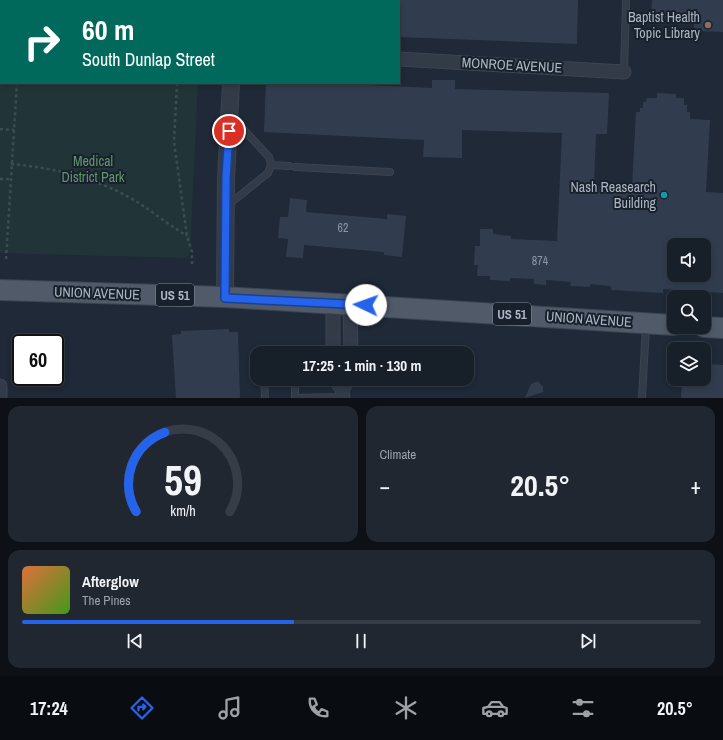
<!DOCTYPE html>
<html lang="en">
<head>
<meta charset="utf-8">
<style>
  body { margin:0; font-family:"Archivo Narrow",sans-serif; background:#202731; color:#f1f3f6; height:100vh; display:flex; flex-direction:column; font-size:15px; white-space:nowrap }
  * { box-sizing:border-box; margin:0 }
  p { font-size:13px; color:#9ea2a8 }
  .icon { flex:none; width:22px; height:22px; fill:none; stroke:currentColor; stroke-width:2; stroke-linecap:round; stroke-linejoin:round }
  .map { position:relative; height:398px; overflow:hidden }
  .drawer { display:flex; flex-direction:column; gap:8px; padding:8px; background:#0d1117; flex:1 }
  .drawer>* { flex:none }
  .banner { position:absolute; left:0px; top:0px; width:400px; height:84px; box-shadow:0 2px 6px #0003,0 0 0 1px #363d46; background:#00695c; color:#fff; overflow:hidden }
  .controls { position:absolute; left:667px; top:238px; display:grid; gap:8px }
  .controls a { display:grid; place-items:center; width:44px; height:44px; border-radius:8px; background:#171f29; box-shadow:0 2px 6px #0003,0 0 0 1px #363d46; font-size:20px }
  .speed { position:absolute; left:12px; top:334px; display:flex; gap:8px; font-size:20px; font-weight:700; text-align:center }
  .speed>* { display:grid; place-content:center; width:52px; height:52px; border-radius:50%; background:#171f29; box-shadow:0 2px 6px #0003,0 0 0 1px #363d46; line-height:1 }
  .speed .limit { border:2px solid #111; border-radius:6px; background:#fff; color:#111 }
  .pin { position:absolute; display:grid; place-items:center; width:34px; height:34px; color:#fff; margin:-17px; border:2px solid #fff; border-radius:50%; box-shadow:0 1px 4px #0007 }
  .me { position:absolute; width:44px; margin:-22px; rotate:273deg; stroke-linejoin:round; filter:drop-shadow(0 0 3px #0008) }
  .turn { display:flex; align-items:center; gap:14px; height:84px; padding:0 16px; font-size:18px }
  .turn .icon { width:52px; height:52px; stroke-width:2.5 }
  .turn b { display:block; font-size:28px; line-height:34px }
  .big { font-size:30px; font-weight:700; line-height:1.1 }
  .drawer .card { flex:1; display:flex; flex-direction:column; justify-content:center; gap:6px; min-width:0; padding:0 14px; border-radius:12px; background:#202731 }
  .drawer .dial { align-items:center; gap:0 }
  .dial svg { height:104px; overflow:visible; fill:none; stroke:#363d46; stroke-width:7; stroke-linecap:round; text-anchor:middle }
  .dial text { fill:#f1f3f6; stroke:none }
  .song { display:flex; align-items:center; gap:12px }
  .cover { width:48px; height:48px; border-radius:6px; background:linear-gradient(135deg,hsl(20 70% 55%),hsl(100 70% 35%)) }
  .played { height:4px; border-radius:2px; background:linear-gradient(90deg,#2563eb 40%,#363d46 40%) }
  .keys { display:flex; justify-content:space-around; direction:ltr }
  .heat { display:flex; justify-content:space-between; align-items:center; font-size:22px; direction:ltr }
  .drawer .tiles { flex:1; display:grid; gap:8px; grid-template-columns:1fr 1fr }
  .card:last-child { grid-column:span 2 }
  .trip { position:absolute; left:250px; top:346px; width:224px; height:40px; border-radius:12px; background:#171f29; box-shadow:0 2px 6px #0003,0 0 0 1px #363d46; font-weight:700; line-height:40px; text-align:center }
  .menu { display:flex; height:64px; justify-content:space-around; align-items:center; background:#090c10; color:#9ea2a8 }
  .menu .icon { width:28px; height:28px }
  .menu .current { color:#2563eb }
  .menu b { font-size:18px; color:#f1f3f6 }
  .map>svg:first-child { display:block }
  .green { fill:#213538 }
  .building { fill:#313d4e; fill-rule:evenodd }
  .lines { fill:none; stroke-linecap:round; stroke-linejoin:round }
  .service-casing { stroke:#3c4451; stroke-width:8 }
  .minor-casing { stroke:#3c4451; stroke-width:15 }
  .tertiary-casing { stroke:#3c4451; stroke-width:18 }
  .primary-casing { stroke:#3c4451; stroke-width:22 }
  .path { stroke:#394e50; stroke-width:2.5; stroke-dasharray:3 3; stroke-linecap:butt }
  .service { stroke:#323b47; stroke-width:6 }
  .minor { stroke:#323b47; stroke-width:13 }
  .tertiary { stroke:#323b47; stroke-width:16 }
  .primary { stroke:#505a68; stroke-width:20 }
  .route-casing { stroke:#184099; stroke-width:10 }
  .route { stroke:#2563eb; stroke-width:7 }
  .education-dot { fill:#8d6e63; stroke:#18202c; stroke-width:1.5 }
  .culture-dot { fill:#0f9aa8; stroke:#18202c; stroke-width:1.5 }
  .labels { text-anchor:middle; dominant-baseline:central; stroke-width:4; stroke-linejoin:round; paint-order:stroke }
  .number-label { font-size:12px; fill:#8b95a4 }
  .shield { fill:#18202c; stroke:#808896; stroke-width:1 }
  .shield-label { font-size:13px; font-weight:bold; fill:#acb5c4 }
  .poi-label { font-size:14px; fill:#acb5c4; stroke:#18202c; text-anchor:end }
  .street-label { font-size:14px; fill:#acb5c4; stroke:#18202c }
  .park-label { font-size:14px; fill:#63956f; stroke:#18202c }
</style>
</head>
<body>
<div class="map">
<svg width="723" height="398" viewBox="0 0 723 398">
  <rect width="100%" height="100%" fill="#1f2937"/>
  <path class="green" d="M0,0h202l-201,1v82h197l-8,169 -3,6 -187,-5z"/>
  <path class="building" d="M399,0h179l-1,44 -178,-7z
    M652,0h71v32l-29,-1v-12l-43,-1z
    M432,80h23v9l154,4 -2,41h-11l-2,52 38,2 4,-76h4v-4h3v-6h3l1,-4h10v-5l19,1v4h8v7h3v7h3v7l20,1 -4,72 17,1v100l-60,-4v4l-51,-3 -2,-4 -20,-2v3l-20,-1 1,-4 -25,-2v5l-12,-1v-5l-24,-1v3l-20,-1v-4h-13l1,-11h-4l1,-19h5v-17h13v5l18,2v3l46,2 5,-108 -100,-3v28l-39,-1 1,-17 -160,-8 2,-49h59l107,5zM674,245h30v30h-30z
    M290,198l17,2 -1,12 81,7v-5l19,2 -4,41 -18,-2v-3l-80,-7 -1,13 -17,-1 2,-18 -10,-1 2,-21h8z
    M229,329v3h9l2,66h-64l-4,-63 9,-1v-3z
    M704,364l19,1v33h-42l1,-19h22z
    M538,381l5,6v5l-18,6 6,-14z"/>
  <g class="lines">
    <defs>
      <path id="service" d="M624,72l2,-72
        M271,165l18,1
        M295,167l95,5
        M228,205l40,-32 3,-8 -2,-8 -37,-40
        M264,353v-2l28,-1 2,3
        M264,379l1,19
        M295,379v19
        M295,398l48,-1
        M642,398l4,-72"/>
      <path id="minor" d="M399,59l225,13
        M333,303v50
        M350,304l1,49
        M335,379l7,10 1,9
        M0,386v12
        M342,389l7,-10"/>
      <path id="tertiary" d="M232,1v-1
        M225,297l1,-118 5,-96"/>
      <path id="primary" d="M0,290l225,7 449,28
        M704,327l19,1"/>
    </defs>
    <use href="#service" class="service-casing"/>
    <use href="#minor" class="minor-casing"/>
    <use href="#tertiary" class="tertiary-casing"/>
    <use href="#primary" class="primary-casing"/>
    <path class="path" d="M26,1l1,-1
      M183,1v-1
      M0,4h1
      M0,44h1
      M177,83l-3,59 13,94 5,16v13
      M0,129l14,1
      M11,164c44,4 85,14 123,36 18,11 35,25 53,36
      M0,179h11
      M6,259l11,-176"/>
    <use href="#service" class="service"/>
    <use href="#minor" class="minor"/>
    <use href="#tertiary" class="tertiary"/>
    <use href="#primary" class="primary"/>
  </g>
  <g class="lines">
    <defs>
      <path id="route" d="M229,131l-3,47 -1,120 141,7"/>
    </defs>
    <use href="#route" class="route-casing"/>
    <use href="#route" class="route"/>
  </g>
  <circle class="education-dot" cx="708" cy="25" r="4"/>
  <circle class="culture-dot" cx="664" cy="195" r="4"/>
  <g class="labels">
    <g class="number-label">
      <text x="343" y="228">62</text>
      <text x="540" y="261">874</text>
    </g>
    <g class="shield">
      <rect x="156" y="284" width="38" height="22" rx="3"/>
      <rect x="493" y="303" width="38" height="22" rx="3"/>
    </g>
    <g class="shield-label">
      <text x="175" y="295">US 51</text>
      <text x="512" y="314">US 51</text>
    </g>
    <g class="poi-label">
      <text x="700" y="17">Baptist Health<tspan x="700" dy="16">Topic Library</tspan></text>
      <text x="656" y="187">Nash Reasearch<tspan x="656" dy="16">Building</tspan></text>
    </g>
    <g class="street-label">
      <text transform="translate(512 65) rotate(3)">MONROE AVENUE</text>
      <text transform="translate(97 293) rotate(2)">UNION AVENUE</text>
      <text transform="translate(589 319) rotate(4)">UNION AVENUE</text>
    </g>
    <g class="park-label">
      <text x="93" y="161">Medical<tspan x="93" dy="16">District Park</tspan></text>
    </g>
  </g>
</svg>
<div class="controls">
<a><svg class="icon" aria-label="sound" viewBox="0 0 24 24"><path d="M4 9h4l5-4v14l-5-4H4zM17 9q2 3 0 6"/></svg></a>
<a><svg class="icon" aria-label="search" viewBox="0 0 24 24"><circle cx="10" cy="10" r="6"/><path d="M15 15l6 6"/></svg></a>
<a><svg class="icon" aria-label="layers" viewBox="0 0 24 24"><path d="M12 4l9 5-9 5-9-5zM3 14l9 5 9-5"/></svg></a>
</div>
<div class="speed"><div class="limit">60</div></div>
<div class="pin" style="left:229px;top:131px;background:#d93025"><svg class="icon" aria-label="arrive" viewBox="0 0 24 24"><path d="M6 21V4h12l-3 4 3 4H6"/></svg></div>
<svg class="me" style="left:366px;top:305px" viewBox="-20 -20 40 40"><circle r="19" fill="#fff"/><path d="M0-13L10 11 0 6-10 11z" fill="#2563eb"/></svg>
<div class="trip">17:25 · 1 min · 130 m</div>
<div class="banner">
<div class="turn"><svg class="icon" aria-label="right" viewBox="0 0 24 24"><path d="M7 20v-9h11M14 6l5 5-5 5"/></svg><div><b>60 m</b>South Dunlap Street</div></div>
</div>
</div>
<section class="drawer">
<div class="tiles">
<div class="card dial"><svg viewBox="0 0 100 80">
<path d="M14 69A42 42 0 1 1 86 69"/>
<path d="M14 69A42 42 0 0 1 36 8" stroke="#2563eb"/>
<text x="50" y="56" font-size="32" font-weight="700">59</text>
<text x="50" y="72" font-size="11">km/h</text>
</svg></div>
<div class="card"><p>Climate</p>
<div class="heat"><a>−</a><b class="big">20.5°</b><a>+</a></div>
</div>
<div class="card">
<div class="song"><i class="cover"></i><div><b>Afterglow</b><p>The Pines</p></div></div>
<div class="played"></div>
<div class="keys"><svg class="icon" aria-label="previous" viewBox="0 0 24 24"><path d="M18 5L8 12l10 7zM5 5v14"/></svg><svg class="icon" aria-label="pause" viewBox="0 0 24 24"><path d="M8 5v14M16 5v14"/></svg><svg class="icon" aria-label="next" viewBox="0 0 24 24"><path d="M6 5l10 7-10 7zM19 5v14"/></svg></div>
</div>
</div>
</section>
<nav class="menu">
<b>17:24</b>
<svg class="icon current" aria-label="directions" viewBox="0 0 24 24"><path d="M12 3l9 9-9 9-9-9zM9 14v-3h6M13 9l2 2-2 2"/></svg>
<svg class="icon" aria-label="music" viewBox="0 0 24 24"><path d="M9 18V5l10-2v13"/><circle cx="6" cy="18" r="3"/><circle cx="16" cy="16" r="3"/></svg>
<svg class="icon" aria-label="phone" viewBox="0 0 24 24"><path d="M5 4h4l2 5-3 2q2 4 5 5l2-3 5 2v4C11 20 4 13 5 4z"/></svg>
<svg class="icon" aria-label="climate" viewBox="0 0 24 24"><path d="M12 3v18M4 7l16 10M4 17L20 7"/></svg>
<svg class="icon" aria-label="car" viewBox="0 0 24 24"><path d="M5 17H2v-5l4-1 3-4h7l3 4 3 1v5h-3M9 17h6M6 11h13"/><circle cx="7" cy="17" r="2"/><circle cx="17" cy="17" r="2"/></svg>
<svg class="icon" aria-label="filters" viewBox="0 0 24 24"><path d="M4 7h16M4 17h16"/><circle cx="9" cy="7" r="2"/><circle cx="15" cy="17" r="2"/></svg>
<b>20.5°</b>
</nav>
</body>
</html>
